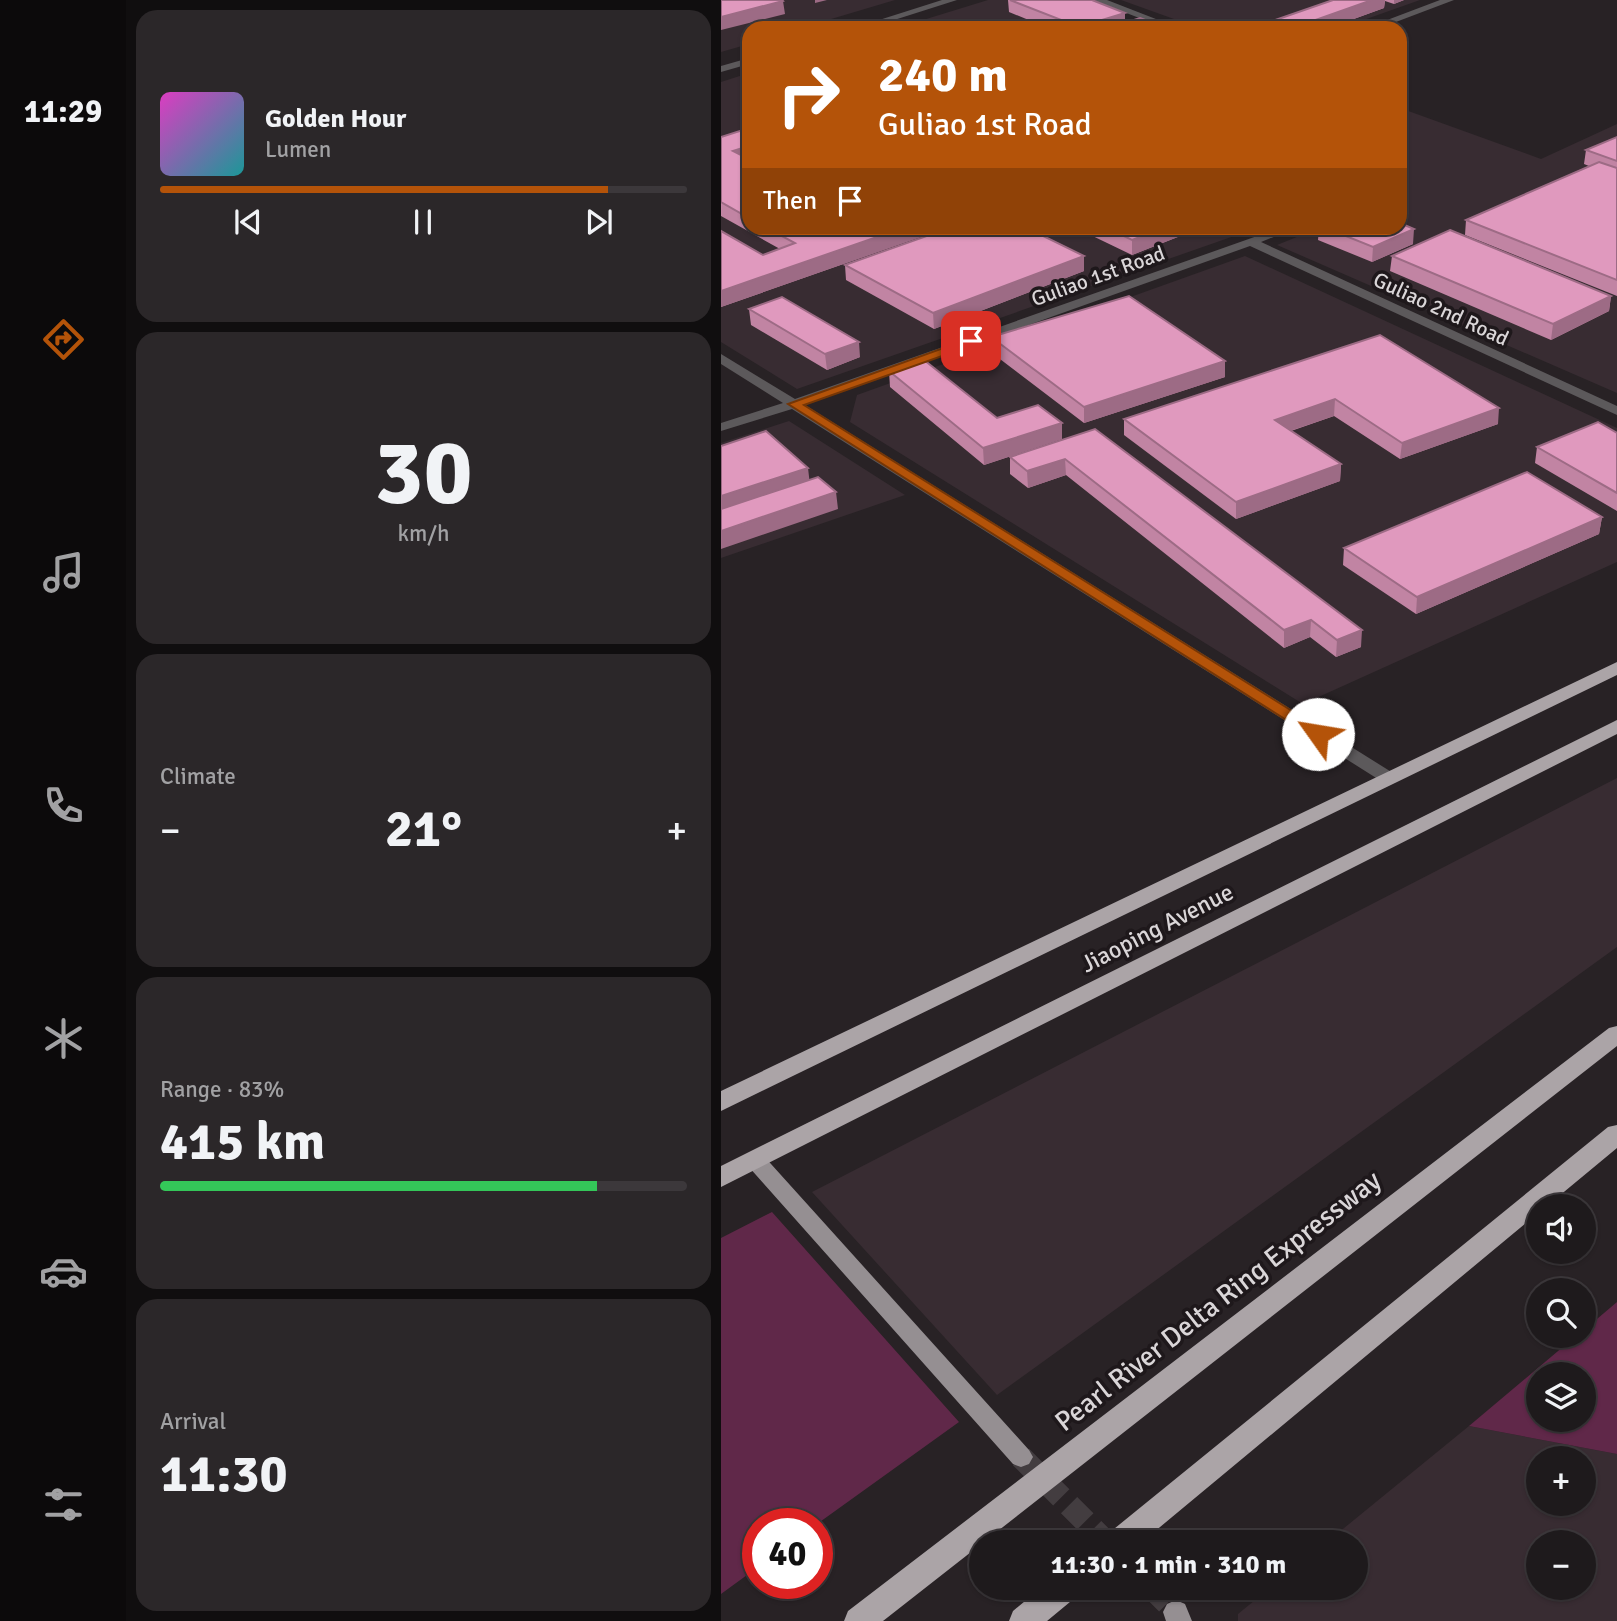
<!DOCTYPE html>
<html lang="en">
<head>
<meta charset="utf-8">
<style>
  body { margin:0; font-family:Signika,sans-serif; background:#2b2729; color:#f1f3f6; height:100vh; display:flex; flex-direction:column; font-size:26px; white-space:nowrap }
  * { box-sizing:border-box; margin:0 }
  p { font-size:23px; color:#a1a1a3 }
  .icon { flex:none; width:38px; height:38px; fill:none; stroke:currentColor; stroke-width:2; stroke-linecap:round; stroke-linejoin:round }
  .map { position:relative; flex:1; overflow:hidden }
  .details { display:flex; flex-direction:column; gap:10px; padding:10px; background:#100e0f; width:595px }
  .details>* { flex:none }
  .top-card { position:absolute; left:21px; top:21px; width:665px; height:214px; border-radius:21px; box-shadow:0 2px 5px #0004,0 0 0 2px #3c383b; background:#b45309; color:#fff; overflow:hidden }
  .fabs { position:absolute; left:805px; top:1194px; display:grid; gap:14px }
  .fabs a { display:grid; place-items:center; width:70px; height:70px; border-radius:50%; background:#1e1a1c; box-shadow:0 2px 5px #0004,0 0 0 2px #3c383b; font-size:35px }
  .speed { position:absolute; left:21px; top:1508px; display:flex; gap:14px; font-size:35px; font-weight:700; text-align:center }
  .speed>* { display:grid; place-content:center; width:91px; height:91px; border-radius:50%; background:#1e1a1c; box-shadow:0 2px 5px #0004,0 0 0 2px #3c383b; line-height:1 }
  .speed .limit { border:10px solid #d22; background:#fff; color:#111 }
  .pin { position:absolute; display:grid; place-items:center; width:60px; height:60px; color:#fff; margin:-30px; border-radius:14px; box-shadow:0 4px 10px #0006 }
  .me { position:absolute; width:77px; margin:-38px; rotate:302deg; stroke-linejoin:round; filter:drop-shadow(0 0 5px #0008) }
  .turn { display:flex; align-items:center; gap:24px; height:147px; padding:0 21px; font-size:32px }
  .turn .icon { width:91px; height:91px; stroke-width:2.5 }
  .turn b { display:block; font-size:49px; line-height:60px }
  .then { display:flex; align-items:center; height:66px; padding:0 21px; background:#0003; gap:14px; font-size:26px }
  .big { font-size:52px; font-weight:800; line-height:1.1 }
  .details .widget { flex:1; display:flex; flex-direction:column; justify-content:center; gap:10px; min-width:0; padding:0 24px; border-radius:21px; background:#2b2729 }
  .details .dial { align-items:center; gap:0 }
  .dial b { font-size:91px; line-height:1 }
  .song { display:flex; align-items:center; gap:21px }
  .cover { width:84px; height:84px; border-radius:10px; background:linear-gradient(135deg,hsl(310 70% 55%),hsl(180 70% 35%)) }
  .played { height:7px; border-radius:4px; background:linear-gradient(90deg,#b45309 85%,#3c383b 85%) }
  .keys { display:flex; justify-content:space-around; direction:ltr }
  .heat { display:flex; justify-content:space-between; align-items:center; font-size:38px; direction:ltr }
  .charge { height:10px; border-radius:5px; background:linear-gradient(90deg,#34c759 83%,#3c383b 0) }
  .trip { position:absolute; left:248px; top:1530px; width:399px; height:70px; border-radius:35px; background:#1e1a1c; box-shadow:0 2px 5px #0004,0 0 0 2px #3c383b; font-weight:800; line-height:70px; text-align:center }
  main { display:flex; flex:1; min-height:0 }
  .tab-bar { display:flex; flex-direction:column; width:126px; justify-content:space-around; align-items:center; background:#0c0a0b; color:#a1a1a3 }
  .tab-bar .icon { width:49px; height:49px }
  .tab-bar .selected { color:#b45309 }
  .tab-bar b { font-size:32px; color:#f1f3f6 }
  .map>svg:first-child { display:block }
  .built { fill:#382c32; fill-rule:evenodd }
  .green { fill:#602849; fill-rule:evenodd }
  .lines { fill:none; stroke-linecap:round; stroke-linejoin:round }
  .major-tunnel { stroke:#433d40; stroke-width:23; stroke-dasharray:23 11; stroke-linecap:butt }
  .minor { fill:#5c595b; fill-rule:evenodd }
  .major { fill:#958f92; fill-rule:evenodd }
  .highway { fill:#aba4a7; fill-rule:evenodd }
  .wall { fill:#c184a3 }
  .shaded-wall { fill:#9d6b85 }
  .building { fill:#e099be; stroke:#9d6b85; stroke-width:2 }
  .route { fill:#b45309; stroke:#753606; stroke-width:2 }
  .labels { text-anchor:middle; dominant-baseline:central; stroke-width:7; stroke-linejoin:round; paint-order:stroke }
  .far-street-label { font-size:21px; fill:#dad6d8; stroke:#1e181b }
  .street-label { font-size:24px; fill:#dad6d8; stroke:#1e181b }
  .near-street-label { font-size:28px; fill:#dad6d8; stroke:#1e181b }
</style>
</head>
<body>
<main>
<nav class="tab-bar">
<b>11:29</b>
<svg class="icon selected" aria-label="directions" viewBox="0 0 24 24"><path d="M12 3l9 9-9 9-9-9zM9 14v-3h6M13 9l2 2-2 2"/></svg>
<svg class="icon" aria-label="music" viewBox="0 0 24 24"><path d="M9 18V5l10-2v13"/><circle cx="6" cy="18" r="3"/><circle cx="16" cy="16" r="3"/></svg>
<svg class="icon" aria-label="phone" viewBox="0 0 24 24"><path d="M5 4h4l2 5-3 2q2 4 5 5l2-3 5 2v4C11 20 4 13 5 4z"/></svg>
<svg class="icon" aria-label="climate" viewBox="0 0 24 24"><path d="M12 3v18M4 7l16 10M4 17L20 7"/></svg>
<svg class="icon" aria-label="car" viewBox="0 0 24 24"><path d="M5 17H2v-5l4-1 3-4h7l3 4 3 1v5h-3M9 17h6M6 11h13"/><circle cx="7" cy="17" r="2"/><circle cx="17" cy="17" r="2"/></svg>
<svg class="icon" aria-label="filters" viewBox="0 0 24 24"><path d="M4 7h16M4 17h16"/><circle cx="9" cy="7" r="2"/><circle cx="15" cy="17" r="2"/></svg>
</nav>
<section class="details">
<div class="widget">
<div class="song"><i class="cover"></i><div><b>Golden Hour</b><p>Lumen</p></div></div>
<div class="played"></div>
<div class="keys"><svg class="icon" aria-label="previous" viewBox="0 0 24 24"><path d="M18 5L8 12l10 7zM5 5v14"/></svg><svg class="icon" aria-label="pause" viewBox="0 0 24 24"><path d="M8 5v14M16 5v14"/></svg><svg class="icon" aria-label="next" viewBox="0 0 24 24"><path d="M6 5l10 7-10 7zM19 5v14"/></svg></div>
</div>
<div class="widget dial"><b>30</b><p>km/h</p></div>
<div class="widget"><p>Climate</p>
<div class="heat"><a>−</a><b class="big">21°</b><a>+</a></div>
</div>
<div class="widget"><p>Range · 83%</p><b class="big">415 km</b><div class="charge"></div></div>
<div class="widget"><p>Arrival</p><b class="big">11:30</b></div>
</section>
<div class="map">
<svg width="896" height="1621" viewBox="0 0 896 1621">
  <rect width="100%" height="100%" fill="#282225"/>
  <path class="built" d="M0,0h174l-94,28h-52v16l-28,8z
    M267,0h86l75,28h-252z
    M400,0h299l-79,28h-142z
    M28,73v155h508l-460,161 -76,-47v-260z
    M679,108l141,51 76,-35v269l-340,-148 42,-17h81z
    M524,256l372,172v134l-314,142 -453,-282 7,-27z
    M68,421l116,74 -184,63v-115z
    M896,778v169l-620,448 -185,-203z
    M748,1426l148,28v167h-379v-7l33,-27h85v-45h-29zM817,1458h46v45h-46zM817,1542h46v45h-46z"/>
  <path class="green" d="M51,1212l187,210 -142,102h-59v43l-37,27v-356z
    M896,1302v152l-148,-28 108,-91h7v-5zM817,1374h46v45h-46z"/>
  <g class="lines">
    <path class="major-tunnel" d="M300,1457l85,85
      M430,1587l25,25"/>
    <path class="minor" d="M221,0h15l-88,28h-15z
      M372,0h14l72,28h-14z
      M719,0h14l-74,28h-14z
      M28,58v6l-28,8v-6z
      M559,228h16l-35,14 356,164v9l-367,-169 -445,159 588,368 3,4 -3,4h-12l-589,-372 -71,22v-8l62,-20 -62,-39v-10l74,45z"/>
    <path class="major" d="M34,1152l7,2 267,296 4,7 -4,7 -8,3 -8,-3 -265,-298 -3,-6 3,-6z
      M455,1600l9,4 7,17h-26l-3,-9 4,-8z"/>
    <path class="highway" d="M896,662v13l-896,436v-20z
      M896,720v14l-896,453v-21z
      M896,1026v20l-734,575h-39l4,-10 761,-583z
      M896,1125v23l-70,58h-9v7l-396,329h-37l4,-9 499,-406z
      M321,1587h38l-4,10 -29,24h-38l4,-10z"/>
  </g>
  <path class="wall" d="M287,0h84l33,13v10l40,5h-117l-39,-16z
    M612,0h71l-10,4 -9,-3 -1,7 -55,20h-68v-3z
    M28,128v100h197l-225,79v-76l42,24 17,-6 -59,-33v-79z
    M896,137v159l-152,-61 1,-15 123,-54 -5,-2 2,-14z
    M355,228h117v3l-61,24z
    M598,228h81l13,16 -41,18 -54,-22z
    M671,256l219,40 -2,15 -58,29 -161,-69z
    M124,265l239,6 -150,58 -88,-49z
    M28,309l111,48 -33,13 -76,-45z
    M659,335l118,89 -98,35 -66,-43 -43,15 50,33 -1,17 -104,38 -112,-84v-16z
    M270,337l234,24v16l-141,46 -92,-70z
    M168,371l108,47 65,21 -78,26 -94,-78z
    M374,429l266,218 -25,10 -26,-20 -26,11 -218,-173 -38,13 -18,-14v-17z
    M896,433v78l-82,-48 2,-16z
    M881,517l-3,17 -183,80 -73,-49 1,-17z"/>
  <path class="shaded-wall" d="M94,0h12l-12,3z
    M651,0h13l-1,8 -55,20h-36z
    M673,0h10l-10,4z
    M62,1l2,13 -64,16v-13z
    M404,13v13l-6,2h-40z
    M28,146v14l-16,-9z
    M182,228h43l-225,79v-16z
    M443,228h29v3l-61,24v-15z
    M693,229l-1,15 -41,18 1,-15z
    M363,256v15l-150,58 -1,-16z
    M890,296l-2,15 -58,29 2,-16z
    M138,342l1,15 -33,13 -2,-16z
    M504,361v16l-141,46v-16z
    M614,399l-1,17 -59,20v-16z
    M778,408l-1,16 -98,35 2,-16z
    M341,423v16l-78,26 -1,-17z
    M344,459l1,16 -38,13 -1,-17z
    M620,464l-1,17 -104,38v-17z
    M87,468l2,17 -89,29v-18z
    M115,492l2,17 -117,40v-18z
    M881,517l-3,17 -183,80 1,-17z
    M590,620l-1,17 -26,11v-18z
    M641,630l-1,17 -25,10 1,-17z"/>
  <path class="building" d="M0,0h61l1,1 -62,16z
    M289,0h82l33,13 -46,14z
    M612,0h39l-79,28h-22l-10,-3z
    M419,18l25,10h-56z
    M28,128v18l-16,5 16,8v59l-28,-16v-65z
    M896,137v24l-31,-11z
    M878,162l18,6v112l-151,-60z
    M679,223l14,6 -41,18 -47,-19h74z
    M46,228h136l-182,63v-60l42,24 32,-12z
    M228,228h78l57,28 -151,57 -88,-48z
    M386,228h57l-32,12z
    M729,230l161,66 -58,28 -161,-68z
    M408,296l96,65 -141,46 -93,-70z
    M61,297l77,45 -34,12 -76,-45z
    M659,335l119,73 -97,35 -67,-44 -60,21 66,44 -105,38 -112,-83z
    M203,360l73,58 41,-13 24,18 -79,25 -94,-77z
    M877,422l19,11v60l-80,-46z
    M374,429l267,201 -25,10 -26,-20 -27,10 -219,-171 -38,12 -17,-14z
    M45,431l42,37 -87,28v-50z
    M806,472l75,45 -185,80 -73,-49z
    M97,477l18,15 -115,39v-22z"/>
  <path class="route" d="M250,338l6,3 -1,3 -172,61 520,326 2,3 -2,3h-11l-525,-333z"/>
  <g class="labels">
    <g class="far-street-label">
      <text transform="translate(377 276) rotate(-20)">Guliao 1st Road</text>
      <text transform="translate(720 309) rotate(25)">Guliao 2nd Road</text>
    </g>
    <g class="street-label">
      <text transform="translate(436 928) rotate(-27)">Jiaoping Avenue</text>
    </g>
    <g class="near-street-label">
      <text transform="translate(497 1301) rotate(-38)">Pearl River Delta Ring Expressway</text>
    </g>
  </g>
</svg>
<div class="fabs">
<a><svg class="icon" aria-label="sound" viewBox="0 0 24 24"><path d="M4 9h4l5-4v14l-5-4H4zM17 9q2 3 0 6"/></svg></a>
<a><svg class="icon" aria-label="search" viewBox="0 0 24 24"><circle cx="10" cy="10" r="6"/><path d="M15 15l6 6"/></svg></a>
<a><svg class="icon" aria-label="layers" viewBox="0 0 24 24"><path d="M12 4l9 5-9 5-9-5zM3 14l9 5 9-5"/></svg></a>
<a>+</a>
<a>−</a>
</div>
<div class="speed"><div class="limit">40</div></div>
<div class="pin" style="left:250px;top:341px;background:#d93025"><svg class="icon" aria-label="arrive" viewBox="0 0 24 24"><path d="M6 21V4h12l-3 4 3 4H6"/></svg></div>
<svg class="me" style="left:597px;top:734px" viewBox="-20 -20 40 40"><circle r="19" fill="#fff"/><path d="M0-13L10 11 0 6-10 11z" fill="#b45309"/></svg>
<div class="trip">11:30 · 1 min · 310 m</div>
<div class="top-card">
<div class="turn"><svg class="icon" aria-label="right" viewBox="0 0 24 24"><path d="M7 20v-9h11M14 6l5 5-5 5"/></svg><div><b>240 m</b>Guliao 1st Road</div></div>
<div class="then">Then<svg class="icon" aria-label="arrive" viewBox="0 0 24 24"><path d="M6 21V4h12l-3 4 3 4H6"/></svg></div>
</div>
</div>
</main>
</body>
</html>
